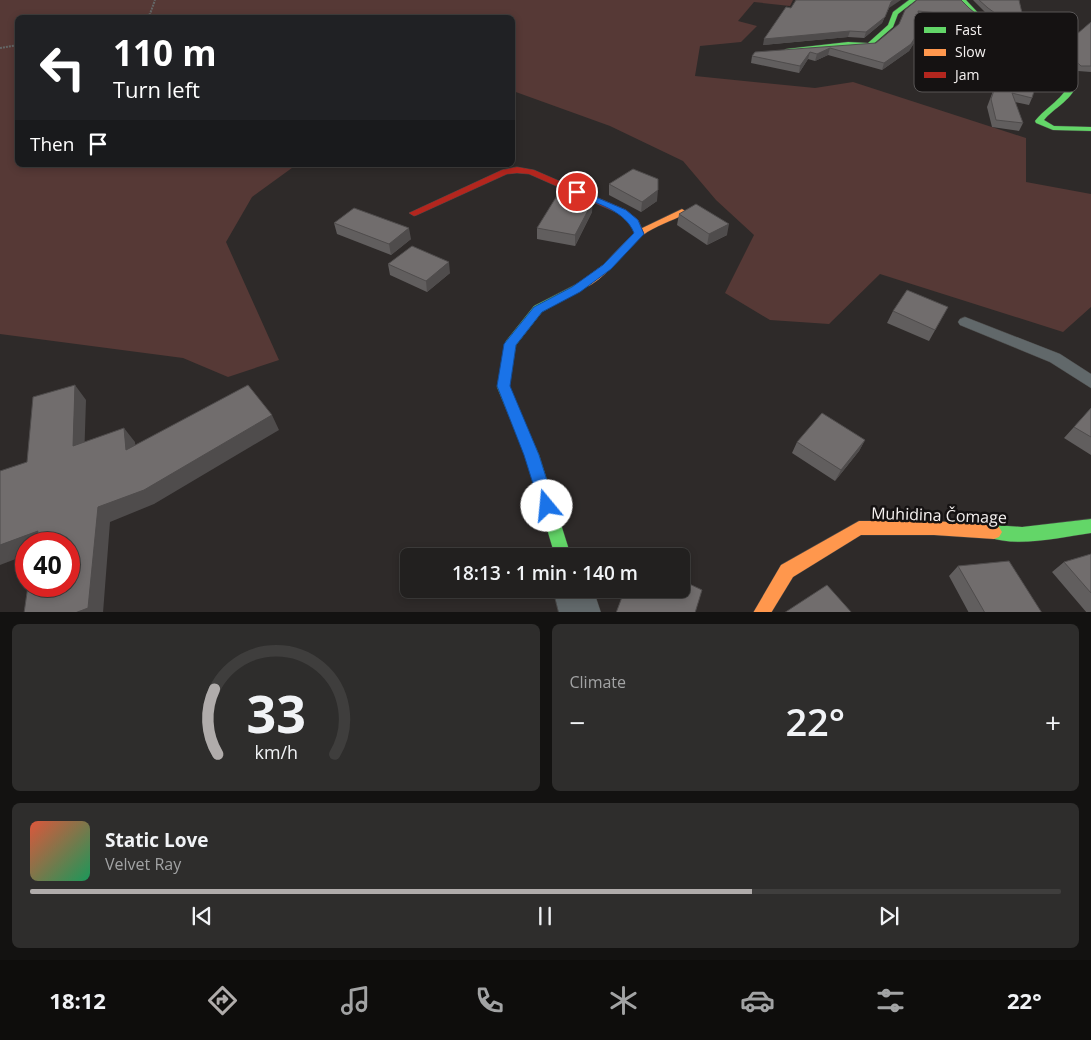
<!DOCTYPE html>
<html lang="en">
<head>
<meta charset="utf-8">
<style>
  body { margin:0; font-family:"Open Sans",sans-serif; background:#2e2d2c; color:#f1f3f6; height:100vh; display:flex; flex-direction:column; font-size:19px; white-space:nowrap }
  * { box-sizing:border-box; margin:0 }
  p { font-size:16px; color:#a2a3a4 }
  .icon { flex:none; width:28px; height:28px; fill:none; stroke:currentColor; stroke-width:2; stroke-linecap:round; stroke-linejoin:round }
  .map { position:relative; height:612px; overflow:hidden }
  .panel { display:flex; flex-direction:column; gap:12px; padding:12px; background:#131211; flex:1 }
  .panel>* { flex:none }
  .top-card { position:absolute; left:15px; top:15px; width:500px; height:152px; border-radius:8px; box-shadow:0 2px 8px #0003,0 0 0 1px #3f3e3d; background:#202124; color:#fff; overflow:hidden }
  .speed { position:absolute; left:15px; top:532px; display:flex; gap:10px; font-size:25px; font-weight:700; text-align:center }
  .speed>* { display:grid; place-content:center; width:65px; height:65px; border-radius:50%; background:#22201f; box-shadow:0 2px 8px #0003,0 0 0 1px #3f3e3d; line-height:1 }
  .speed .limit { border:8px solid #d22; background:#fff; color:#111 }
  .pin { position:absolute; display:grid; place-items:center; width:42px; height:42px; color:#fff; margin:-21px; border:2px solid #fff; border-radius:50%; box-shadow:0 1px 5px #0007 }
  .me { position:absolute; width:55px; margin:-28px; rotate:343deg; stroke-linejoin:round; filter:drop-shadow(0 0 4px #0008) }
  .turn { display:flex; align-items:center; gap:18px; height:105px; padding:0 15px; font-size:22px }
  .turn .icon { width:65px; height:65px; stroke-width:2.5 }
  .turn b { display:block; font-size:35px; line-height:42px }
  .then { display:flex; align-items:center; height:48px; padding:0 15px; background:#0003; gap:10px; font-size:19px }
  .big { font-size:38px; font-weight:600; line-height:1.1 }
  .panel .widget { flex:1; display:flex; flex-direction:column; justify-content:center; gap:8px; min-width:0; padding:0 18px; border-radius:8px; background:#2e2d2c }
  .panel .dial { align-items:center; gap:0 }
  .dial svg { height:130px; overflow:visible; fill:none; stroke:#3f3e3d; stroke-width:7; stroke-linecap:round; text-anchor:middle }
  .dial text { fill:#f1f3f6; stroke:none }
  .song { display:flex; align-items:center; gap:15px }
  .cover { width:60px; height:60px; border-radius:8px; background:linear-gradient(135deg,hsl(10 70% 55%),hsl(150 70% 35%)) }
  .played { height:5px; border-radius:2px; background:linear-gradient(90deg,#b0acab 70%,#3f3e3d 70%) }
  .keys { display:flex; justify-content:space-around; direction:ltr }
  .heat { display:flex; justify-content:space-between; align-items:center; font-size:28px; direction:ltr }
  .panel .tiles { flex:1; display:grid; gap:12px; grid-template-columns:1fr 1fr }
  .widget:last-child { grid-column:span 2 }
  .trip { position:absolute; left:400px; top:548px; width:290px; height:50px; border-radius:8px; background:#22201f; box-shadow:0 2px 8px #0003,0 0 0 1px #3f3e3d; font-weight:600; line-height:50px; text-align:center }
  .dock { display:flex; height:80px; justify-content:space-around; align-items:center; background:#0e0d0c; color:#a2a3a4 }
  .dock .icon { width:35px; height:35px }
  .dock .current { color:#b0acab }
  .dock b { font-size:22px; color:#f1f3f6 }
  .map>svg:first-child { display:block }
  .green { fill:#563936 }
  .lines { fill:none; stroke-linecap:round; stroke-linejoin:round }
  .lane-casing { stroke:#494746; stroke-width:1 }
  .street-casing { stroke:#494746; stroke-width:1 }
  .fast-casing { stroke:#494746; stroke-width:1 }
  .slow-casing { stroke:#494746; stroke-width:1 }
  .jam-casing { stroke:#494746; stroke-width:1 }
  .path { stroke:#646666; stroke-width:2; stroke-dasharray:2 1; stroke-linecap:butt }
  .lane { fill:#61686a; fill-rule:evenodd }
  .street { fill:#61686a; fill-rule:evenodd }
  .fast { fill:#63d668; fill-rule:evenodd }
  .slow { fill:#ff974d; fill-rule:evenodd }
  .jam { fill:#b3261e; fill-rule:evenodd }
  .wall { fill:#615e5e }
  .shaded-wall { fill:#4f4c4c }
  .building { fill:#716d6d; stroke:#4f4c4c }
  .route { fill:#1a73e8; stroke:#114b97 }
  .labels { text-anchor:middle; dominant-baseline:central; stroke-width:5; stroke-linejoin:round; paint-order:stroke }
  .near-street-label { font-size:16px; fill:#f6f2f1; stroke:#151212 }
  .key { fill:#151212; stroke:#585555; stroke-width:1 }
  .key-label { font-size:14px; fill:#f6f2f1 }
</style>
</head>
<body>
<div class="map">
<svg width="1091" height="613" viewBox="0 0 1091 613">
  <rect width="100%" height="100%" fill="#2e2a29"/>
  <path class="green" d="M0,0h793l-3,6 -36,-4 -16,19 19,5 -16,16 -41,4 -5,30 120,12 38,-6 173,56v44l65,12v113l-28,25 -183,-58 -51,50 -59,-4 -45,-27 29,-58 -38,-35 -33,-39 -73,-35 -97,-35 -1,-73h-494v147h278l-44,32 -26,45 53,118 -51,17 -45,-19 -183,-24z"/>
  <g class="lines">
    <defs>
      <path id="lane" d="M965,317l95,37 31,20v14l-41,-26 -90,-37 -2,-3 2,-3z"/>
      <path id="street" d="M553,589h40l8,24h-42z"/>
      <path id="fast" d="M909,0h7l-18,14 -5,13 -22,19h-23l-62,7 -3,-2 3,-2 62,-7 20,1 20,-18 5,-13z
        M960,0h6l17,18 77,46 16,16c2,17 -23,28 -32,40l10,6 37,1v4l-38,-1 -17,-7 -1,-2c11,-14 30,-23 35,-40l-14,-15 -77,-46z
        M581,282l5,4 -1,2 -43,24 -26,33 -7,42 30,68 32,101h-16l-30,-101 -28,-68 9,-46 28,-35z
        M1091,519v14c-29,4 -75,15 -102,4l-3,-5 3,-5 5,-2 28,2z"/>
      <path id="slow" d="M682,209l5,3 -2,2c-13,7 -30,12 -42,21 -14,10 -47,58 -66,53l-1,-2 1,-2 26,-19 33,-34z
        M859,521h75l60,4 5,2 3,5 -3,5 -5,2 -60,-4h-73l-68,42 -22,36h-18l28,-48z"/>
      <path id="jam" d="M517,167l17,3 92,40 12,10 6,13 -5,3 -3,-1 -5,-12 -11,-9 -91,-40 -12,-1 -10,1 -90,41 -3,1 -5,-3 93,-43z"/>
    </defs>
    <use href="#lane" class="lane-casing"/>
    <use href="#street" class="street-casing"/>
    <use href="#fast" class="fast-casing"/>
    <use href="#slow" class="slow-casing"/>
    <use href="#jam" class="jam-casing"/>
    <path class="path" d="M144,18l6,-4 5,-14
      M0,48l18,-3"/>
    <use href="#lane" class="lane"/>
    <use href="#street" class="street"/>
    <use href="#fast" class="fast"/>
    <use href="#slow" class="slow"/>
    <use href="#jam" class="jam"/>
  </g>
  <path class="wall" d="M917,0l52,8 13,11 45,28 -4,7 9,44 -3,7 -14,-3 8,21 -4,8 -27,-4 -5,-20 12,-32 -33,-53 -47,-4v17l-10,16 -27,19 -54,-15 -13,6 -7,-2 -9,14 -48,-10 1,-7 124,-13 23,-19z
    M973,0h46l5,22 53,12 14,-12v50l-13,-1 -31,-31 -2,7 -45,-25 -14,-9z
    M791,8h98l-7,15 -18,15 -16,-1 -85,8z
    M609,184l48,17 -16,11 -32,-17z
    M592,212l-17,34 -38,-7v-11z
    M679,214l48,21 -20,10 -30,-20z
    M334,223l77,16 -20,16 -54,-21z
    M388,264l62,9 -23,19 -37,-17z
    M948,307l-19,34 -42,-18 6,-12z
    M1091,408v47l-27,-17z
    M865,440l-6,11 -24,30 -43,-28 5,-11z
    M1091,554v59h-4l-35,-41 12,-10z
    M958,566l84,47h-73l-20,-37z"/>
  <path class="shaded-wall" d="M894,0h7l-12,8 -7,15 -18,15 2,-6 25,-30z
    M921,28l-2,7 -10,16 -27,19 2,-7z
    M850,31l-2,6 -85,8 1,-6z
    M830,48l-2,7 -13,6 2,-7z
    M810,52l-2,7 -9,14 1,-7z
    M658,190l-1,11 -16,11 1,-10z
    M593,201l-1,11 -17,34v-11z
    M729,224l-2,11 -20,10 2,-11z
    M409,228l2,11 -20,16 -2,-11z
    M449,262l1,11 -23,19 -1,-11z
    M75,385l11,15 -2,61 -11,-15z
    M272,415l7,15 -125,74 -44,18 -7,91h-28l23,-106z
    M124,428l11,14 2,23 -11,-15z
    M865,440l-6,11 -24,30 6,-11z
    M38,531l13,13h-25v11l-26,10v-20z"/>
  <path class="building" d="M796,0h98l-3,2 -6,15 -19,15 -16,-1 -86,8 22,-32 5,1z
    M917,0h44l8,8 13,11 45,28 -9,-1 20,28v4l-6,20 -20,-5 11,30 -27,-3 -5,-21 11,-31 -33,-52 -51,-5 3,17 -10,16 -27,19 -54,-15 -13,6 -7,-2 -10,14 -48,-10 3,-4 121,-9 23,-19 6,-14z
    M979,0h40l5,22 42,3 11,9 14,-12v44h-10l-32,-31 -2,7 -45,-24 -14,-10z
    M633,169l25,10v11l-16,12 -33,-18z
    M558,194l35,7 -18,34 -38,-7z
    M696,204l33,20 -20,10 -30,-20z
    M354,208l55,20 -20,16 -55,-21z
    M412,246l37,16 -23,19 -38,-17z
    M907,290l41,17 -13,23 -42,-19z
    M75,385l-2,61 51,-18 2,22 122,-65 24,30 -128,75 -46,17 -10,101 -13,5h-51l4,-27h41v-42h-34l3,-13 -38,14v-74l27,-9 6,-65z
    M1091,408v29l-17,-10z
    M822,413l43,27 -24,30 -44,-28z
    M1091,554v39l-27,-31z
    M1009,561l33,52h-57l-27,-47z
    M681,580l21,10 -7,23h-79l9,-24h56z
    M827,585l25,28h-68z"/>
  <path class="route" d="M577,189l49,21 12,10 6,14 -33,35 -31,23 -38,20 -26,33 -6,41 29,69 16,51 -2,5 -6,2 -5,-2 -2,-5 -16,-51 -27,-69 7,-42 30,-37 38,-20 31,-22 31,-32c-9,-23 -39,-30 -60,-39l-2,-2z"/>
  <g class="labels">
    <g class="near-street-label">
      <text transform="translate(939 515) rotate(2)">Muhidina Čomage</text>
    </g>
  </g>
  <rect x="914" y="12" width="164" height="80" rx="8" class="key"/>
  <rect x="924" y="27" width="22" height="6" fill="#63d668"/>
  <rect x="924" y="49" width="22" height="7" fill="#ff974d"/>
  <rect x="924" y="72" width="22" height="6" fill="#b3261e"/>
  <g class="key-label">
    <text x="955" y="35">Fast</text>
    <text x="955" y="57">Slow</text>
    <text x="955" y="80">Jam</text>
  </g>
</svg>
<div class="speed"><div class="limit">40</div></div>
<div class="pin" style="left:577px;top:192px;background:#d93025"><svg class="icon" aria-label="arrive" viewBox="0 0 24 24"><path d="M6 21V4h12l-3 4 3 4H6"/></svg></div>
<svg class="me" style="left:547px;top:506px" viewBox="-20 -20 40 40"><circle r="19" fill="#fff"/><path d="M0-13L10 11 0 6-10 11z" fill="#1a73e8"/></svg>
<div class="trip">18:13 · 1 min · 140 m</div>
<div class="top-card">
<div class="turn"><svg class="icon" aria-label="left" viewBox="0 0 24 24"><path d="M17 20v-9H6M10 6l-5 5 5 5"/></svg><div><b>110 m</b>Turn left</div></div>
<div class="then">Then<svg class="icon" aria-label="arrive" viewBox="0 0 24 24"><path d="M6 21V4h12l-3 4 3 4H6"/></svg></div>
</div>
</div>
<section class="panel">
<div class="tiles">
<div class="widget dial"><svg viewBox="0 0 100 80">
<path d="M14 69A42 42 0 1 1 86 69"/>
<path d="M14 69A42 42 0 0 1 12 29" stroke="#b0acab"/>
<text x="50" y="56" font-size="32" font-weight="700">33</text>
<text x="50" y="72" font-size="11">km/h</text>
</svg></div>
<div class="widget"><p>Climate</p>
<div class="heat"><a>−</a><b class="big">22°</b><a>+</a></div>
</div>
<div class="widget">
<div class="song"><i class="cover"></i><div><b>Static Love</b><p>Velvet Ray</p></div></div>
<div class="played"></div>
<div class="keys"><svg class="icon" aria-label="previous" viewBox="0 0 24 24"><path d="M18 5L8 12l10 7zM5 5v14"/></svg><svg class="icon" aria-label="pause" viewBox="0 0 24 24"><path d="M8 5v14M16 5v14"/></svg><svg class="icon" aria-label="next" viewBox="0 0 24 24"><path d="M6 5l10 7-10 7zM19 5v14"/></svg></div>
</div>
</div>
</section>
<nav class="dock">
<b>18:12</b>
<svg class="icon current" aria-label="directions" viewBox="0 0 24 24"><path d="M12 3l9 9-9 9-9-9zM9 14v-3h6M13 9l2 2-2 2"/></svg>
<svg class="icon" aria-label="music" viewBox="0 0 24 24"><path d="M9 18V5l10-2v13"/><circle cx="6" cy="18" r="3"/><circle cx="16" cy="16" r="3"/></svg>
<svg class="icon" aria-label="phone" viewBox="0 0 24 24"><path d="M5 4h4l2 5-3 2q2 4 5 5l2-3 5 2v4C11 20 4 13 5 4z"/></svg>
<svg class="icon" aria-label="climate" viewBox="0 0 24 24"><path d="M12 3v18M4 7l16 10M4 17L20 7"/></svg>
<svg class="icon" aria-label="car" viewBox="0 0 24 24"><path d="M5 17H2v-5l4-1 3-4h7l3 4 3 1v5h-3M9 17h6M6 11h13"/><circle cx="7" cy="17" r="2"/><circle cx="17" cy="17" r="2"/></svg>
<svg class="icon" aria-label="filters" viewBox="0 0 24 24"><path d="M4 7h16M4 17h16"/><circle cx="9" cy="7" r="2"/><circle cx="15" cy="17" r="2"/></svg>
<b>22°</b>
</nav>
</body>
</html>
